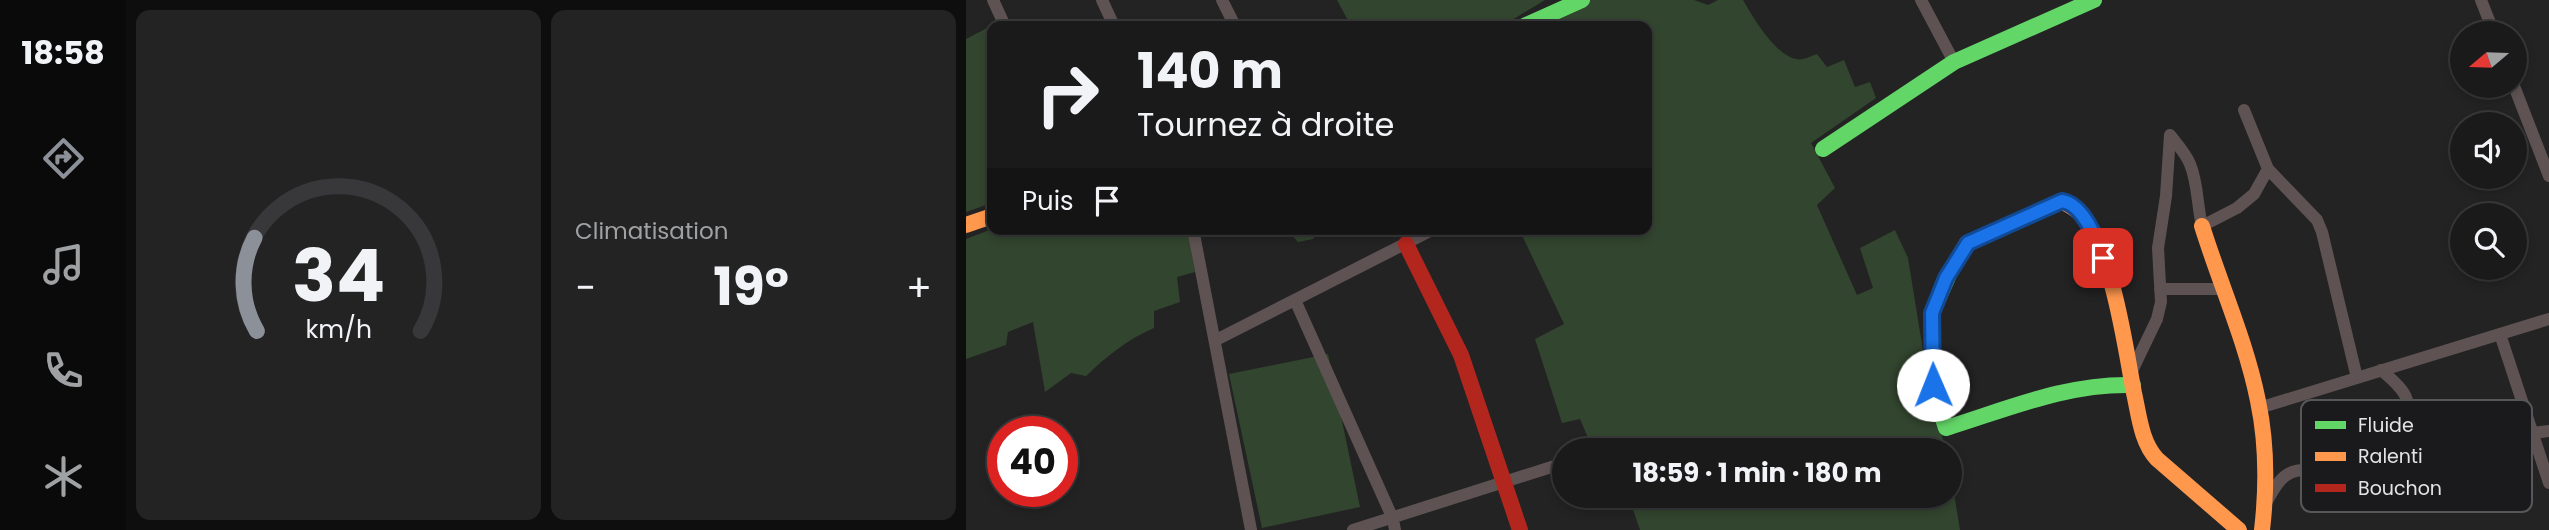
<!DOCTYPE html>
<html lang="fr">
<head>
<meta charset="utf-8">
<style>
  body { margin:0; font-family:Poppins,sans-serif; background:#232324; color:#f1f3f6; height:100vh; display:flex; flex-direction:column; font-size:26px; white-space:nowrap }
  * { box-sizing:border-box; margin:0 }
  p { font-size:23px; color:#9fa1a3 }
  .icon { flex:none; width:38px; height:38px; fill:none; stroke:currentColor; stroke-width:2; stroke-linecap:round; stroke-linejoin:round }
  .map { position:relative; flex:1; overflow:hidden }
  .side { display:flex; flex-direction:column; gap:10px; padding:10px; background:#0e0e0f; width:840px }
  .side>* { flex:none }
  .banner { position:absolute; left:21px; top:21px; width:665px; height:214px; border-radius:14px; box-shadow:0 4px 10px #0003,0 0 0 2px #38383a; background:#1a1a1b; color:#f1f3f6; overflow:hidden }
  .needle { width:46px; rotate:251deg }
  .controls { position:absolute; left:1484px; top:21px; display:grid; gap:14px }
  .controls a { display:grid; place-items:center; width:77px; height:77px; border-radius:50%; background:#1a1a1b; box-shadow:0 4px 10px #0003,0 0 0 2px #38383a; font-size:35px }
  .speed { position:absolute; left:21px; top:416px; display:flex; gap:14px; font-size:35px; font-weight:700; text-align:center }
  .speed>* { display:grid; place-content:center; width:91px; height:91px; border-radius:50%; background:#1a1a1b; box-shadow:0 4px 10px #0003,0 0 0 2px #38383a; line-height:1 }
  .speed .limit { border:10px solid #d22; background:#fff; color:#111 }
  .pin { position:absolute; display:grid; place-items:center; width:60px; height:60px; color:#fff; margin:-30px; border-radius:14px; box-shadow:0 4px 10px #0006 }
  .me { position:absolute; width:77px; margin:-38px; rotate:359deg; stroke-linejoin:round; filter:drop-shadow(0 0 5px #0008) }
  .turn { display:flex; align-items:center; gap:24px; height:147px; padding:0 35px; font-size:32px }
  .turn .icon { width:91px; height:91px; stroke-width:2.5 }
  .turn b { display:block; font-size:49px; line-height:60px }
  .then { display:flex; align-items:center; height:66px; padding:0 35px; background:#0003; gap:14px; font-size:26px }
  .big { font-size:52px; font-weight:700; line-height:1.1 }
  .side .tile { flex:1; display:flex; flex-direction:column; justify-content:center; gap:10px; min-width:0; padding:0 24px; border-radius:14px; background:#232324 }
  .side .dial { align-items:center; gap:0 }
  .dial svg { height:182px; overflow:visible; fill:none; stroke:#38383a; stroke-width:7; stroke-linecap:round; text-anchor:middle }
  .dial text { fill:#f1f3f6; stroke:none }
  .heat { display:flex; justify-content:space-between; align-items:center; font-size:38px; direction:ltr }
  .side .tiles { flex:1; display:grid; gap:10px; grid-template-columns:repeat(2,1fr) }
  .trip { position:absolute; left:586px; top:438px; width:410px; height:70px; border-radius:35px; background:#1a1a1b; box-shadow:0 4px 10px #0003,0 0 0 2px #38383a; font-weight:700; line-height:70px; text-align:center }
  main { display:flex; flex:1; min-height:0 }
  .tab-bar { display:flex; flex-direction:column; width:126px; justify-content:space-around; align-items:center; background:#0a0a0b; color:#9fa1a3 }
  .tab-bar .icon { width:49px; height:49px }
  .tab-bar .current { color:#8c9099 }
  .tab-bar b { font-size:32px; color:#f1f3f6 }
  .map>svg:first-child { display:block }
  .green { fill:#32452e }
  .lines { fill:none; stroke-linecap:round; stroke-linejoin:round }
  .street { stroke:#5e5352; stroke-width:12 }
  .fast { stroke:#63d668; stroke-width:16 }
  .slow { stroke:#ff974d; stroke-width:16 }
  .jam { stroke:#b3261e; stroke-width:16 }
  .route-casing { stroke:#114b97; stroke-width:18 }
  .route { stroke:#1a73e8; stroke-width:12 }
  .key { fill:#1a191c; stroke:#575658; stroke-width:2 }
  .key-label { font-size:19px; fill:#e4e3e5 }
</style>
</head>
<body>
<main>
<nav class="tab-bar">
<b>18:58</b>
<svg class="icon current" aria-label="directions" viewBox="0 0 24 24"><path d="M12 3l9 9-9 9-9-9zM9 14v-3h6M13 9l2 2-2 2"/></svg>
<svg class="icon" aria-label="music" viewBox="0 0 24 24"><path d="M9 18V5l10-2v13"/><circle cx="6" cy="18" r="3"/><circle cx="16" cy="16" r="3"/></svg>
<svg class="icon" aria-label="phone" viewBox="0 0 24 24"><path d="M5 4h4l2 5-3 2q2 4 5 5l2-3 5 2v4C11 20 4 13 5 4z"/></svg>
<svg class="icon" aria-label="climate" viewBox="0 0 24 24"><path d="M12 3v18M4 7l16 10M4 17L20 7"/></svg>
</nav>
<section class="side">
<div class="tiles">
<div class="tile dial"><svg viewBox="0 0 100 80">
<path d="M14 69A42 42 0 1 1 86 69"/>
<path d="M14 69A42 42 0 0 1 13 28" stroke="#8c9099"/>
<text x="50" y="56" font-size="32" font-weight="700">34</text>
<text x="50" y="72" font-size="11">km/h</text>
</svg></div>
<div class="tile"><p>Climatisation</p>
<div class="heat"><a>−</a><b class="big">19°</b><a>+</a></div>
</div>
</div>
</section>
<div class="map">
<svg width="1583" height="530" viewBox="0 0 1583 530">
  <rect width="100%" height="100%" fill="#232324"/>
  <path class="green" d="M371,0h208l-43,26h-151z
    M605,0h123l14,5 10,-5h25c10,17 32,55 53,59 7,2 15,-3 21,-5l10,13 17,-7 11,27 15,-5 6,16 -65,45 24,45 -18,17 40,90 16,-7 -13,-40 35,-18 13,28 22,136 16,56h-358l4,-3 -12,-28 -18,4 -27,-84 29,-15 -45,-95h128v-203h-118z
    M25,26l1,177 -26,9v-173z
    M26,229h196l7,43 -18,5 3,25 -26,9v17c-26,11 -47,28 -68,48l-15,-3 -26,19 -12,-70 -25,10 -2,13 -40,14v-120z
    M320,229h35l-8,10 -15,3z
    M362,354l32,153 -98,21 -33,-154z
    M984,469l10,61h-320l-11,-32 -22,7 -4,-10h347z"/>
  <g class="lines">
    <path class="street" d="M27,0l12,26
      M136,0l12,26
      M256,0l13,26
      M955,0l33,62
      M1515,0l13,33
      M1548,86l35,90
      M1278,110l24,59 49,51 5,12 35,146
      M1204,135c7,9 16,19 20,29 8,19 7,41 12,62l35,-18 17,-14 14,-25
      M227,229l58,301
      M1194,289h62
      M329,300l98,219 2,11
      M1534,334l49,149
      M250,340l218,-111
      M1166,371l25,-52 4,-17 -3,-54 8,-52 4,-61
      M1293,408l290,-89
      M1567,433l16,-2
      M1301,501c7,-12 14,-27 29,-30 24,-5 85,11 100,-11 6,-8 7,-21 10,-31 8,-31 -2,-39 -25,-59
      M387,530l211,-67"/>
    <path class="fast" d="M558,26l58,-26
      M857,149l131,-87 140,-62
      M984,272l-18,41v72l14,43c62,-19 121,-45 187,-43"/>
    <path class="slow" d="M0,225l26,-9
      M1236,226c18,58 44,115 56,175 9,43 9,86 4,129
      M984,272l17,-29 95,-42c6,4 13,7 18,12 33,42 44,127 54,180 5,22 7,49 23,66l82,71"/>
    <path class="jam" d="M440,244l55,111 59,175"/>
  </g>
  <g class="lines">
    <defs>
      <path id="route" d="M967,385l-1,-72 14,-35 22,-35 94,-42c21,3 35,39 41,57"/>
    </defs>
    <use href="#route" class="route-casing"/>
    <use href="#route" class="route"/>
  </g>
  <rect x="1335" y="400" width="231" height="112" rx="10" class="key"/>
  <rect x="1349" y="421" width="31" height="8" fill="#63d668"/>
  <rect x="1349" y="452" width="31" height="9" fill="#ff974d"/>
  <rect x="1349" y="484" width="31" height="8" fill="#b3261e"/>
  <g class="key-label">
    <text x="1392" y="432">Fluide</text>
    <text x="1392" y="463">Ralenti</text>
    <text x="1392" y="495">Bouchon</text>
  </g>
</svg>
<div class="controls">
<a><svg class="needle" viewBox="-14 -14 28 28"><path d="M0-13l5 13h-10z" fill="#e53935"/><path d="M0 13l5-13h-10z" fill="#9fa1a3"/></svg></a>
<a><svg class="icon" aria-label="sound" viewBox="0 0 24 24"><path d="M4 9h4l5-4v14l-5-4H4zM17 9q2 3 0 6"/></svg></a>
<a><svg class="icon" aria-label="search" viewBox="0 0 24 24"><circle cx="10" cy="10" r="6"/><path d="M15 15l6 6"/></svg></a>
</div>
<div class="speed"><div class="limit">40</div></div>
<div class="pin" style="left:1137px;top:258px;background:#d93025"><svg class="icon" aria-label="arrive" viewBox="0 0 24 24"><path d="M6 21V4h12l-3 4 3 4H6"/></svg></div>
<svg class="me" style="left:967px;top:385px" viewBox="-20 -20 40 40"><circle r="19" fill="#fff"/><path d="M0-13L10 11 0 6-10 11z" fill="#1a73e8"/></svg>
<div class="trip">18:59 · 1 min · 180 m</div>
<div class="banner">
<div class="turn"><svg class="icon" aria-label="right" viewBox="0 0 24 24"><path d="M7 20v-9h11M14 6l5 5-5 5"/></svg><div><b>140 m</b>Tournez à droite</div></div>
<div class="then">Puis<svg class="icon" aria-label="arrive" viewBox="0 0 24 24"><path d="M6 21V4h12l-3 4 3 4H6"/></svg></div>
</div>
</div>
</main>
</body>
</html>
